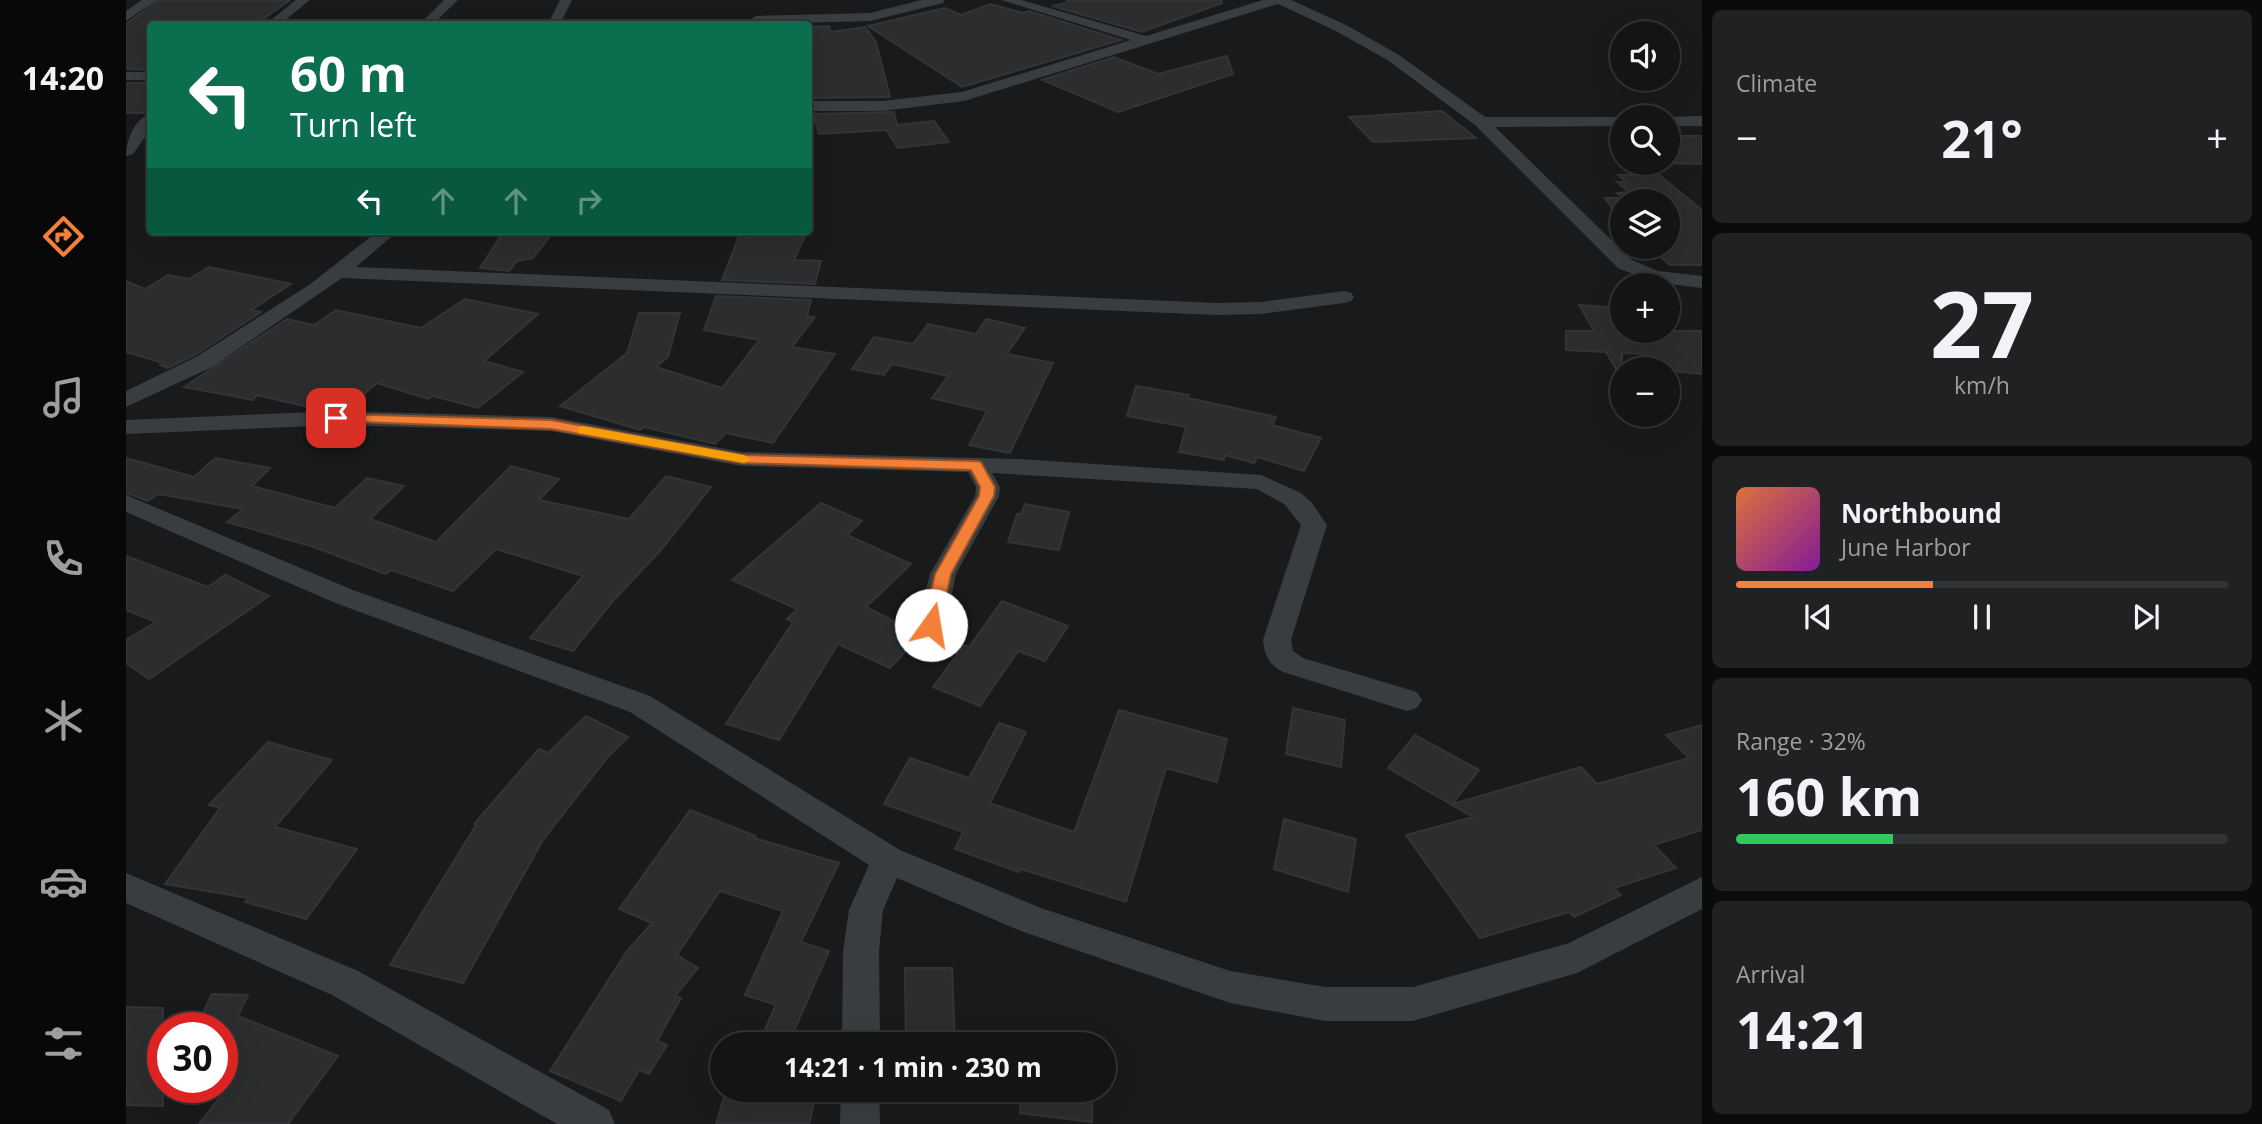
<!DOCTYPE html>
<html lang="en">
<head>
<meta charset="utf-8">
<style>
  body { margin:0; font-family:"Open Sans",sans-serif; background:#202122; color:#f1f3f6; height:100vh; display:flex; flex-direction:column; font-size:26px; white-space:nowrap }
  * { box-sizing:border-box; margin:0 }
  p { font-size:23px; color:#9d9ea0 }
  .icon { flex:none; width:38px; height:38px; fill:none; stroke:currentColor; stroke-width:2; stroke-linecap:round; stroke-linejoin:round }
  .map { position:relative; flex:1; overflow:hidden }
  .panel { display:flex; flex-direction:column; gap:10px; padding:10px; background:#0a0b0b; width:560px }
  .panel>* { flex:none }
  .guide { position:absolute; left:21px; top:21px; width:665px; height:214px; border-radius:7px; box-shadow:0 7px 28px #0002,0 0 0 2px #323334; background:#0b6e4f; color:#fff; overflow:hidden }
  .tools { position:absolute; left:1484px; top:21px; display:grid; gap:14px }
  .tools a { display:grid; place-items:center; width:70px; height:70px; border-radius:50%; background:#131414; box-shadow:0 7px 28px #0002,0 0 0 2px #323334; font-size:35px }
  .speed { position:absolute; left:21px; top:1012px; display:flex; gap:14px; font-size:35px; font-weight:700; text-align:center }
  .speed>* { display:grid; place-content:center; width:91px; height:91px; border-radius:50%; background:#131414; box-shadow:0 7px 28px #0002,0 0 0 2px #323334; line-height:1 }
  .speed .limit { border:10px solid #d22; background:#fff; color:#111 }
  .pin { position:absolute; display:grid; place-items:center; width:60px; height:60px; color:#fff; margin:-30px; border-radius:14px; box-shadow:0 4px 10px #0006 }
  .me { position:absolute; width:77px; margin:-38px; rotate:13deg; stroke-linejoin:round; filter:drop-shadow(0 0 5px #0008) }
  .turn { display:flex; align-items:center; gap:24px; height:147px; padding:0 28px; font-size:32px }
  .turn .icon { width:91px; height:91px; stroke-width:2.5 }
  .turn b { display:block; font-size:49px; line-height:60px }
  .lanes { display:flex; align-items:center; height:66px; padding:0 28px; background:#0003; justify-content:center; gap:35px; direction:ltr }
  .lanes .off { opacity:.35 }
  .big { font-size:52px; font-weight:700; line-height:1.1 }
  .panel .card { flex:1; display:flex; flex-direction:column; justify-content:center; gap:10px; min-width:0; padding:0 24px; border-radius:10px; background:#202122 }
  .panel .dial { align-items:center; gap:0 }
  .dial b { font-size:91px; line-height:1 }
  .song { display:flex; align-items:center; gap:21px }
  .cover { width:84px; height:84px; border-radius:10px; background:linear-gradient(135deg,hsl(20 70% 55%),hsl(290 70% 35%)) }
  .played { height:7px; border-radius:4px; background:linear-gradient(90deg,#f38039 40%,#323334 40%) }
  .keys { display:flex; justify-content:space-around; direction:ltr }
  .heat { display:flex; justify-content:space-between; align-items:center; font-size:38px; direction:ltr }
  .charge { height:10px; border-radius:5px; background:linear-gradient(90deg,#34c759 32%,#323334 0) }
  .trip { position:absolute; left:584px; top:1032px; width:406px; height:70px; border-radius:35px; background:#131414; box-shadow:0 7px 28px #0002,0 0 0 2px #323334; font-weight:700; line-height:70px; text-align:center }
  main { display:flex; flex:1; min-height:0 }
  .tabs { display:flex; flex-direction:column; width:126px; justify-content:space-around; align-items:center; background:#080808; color:#9d9ea0 }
  .tabs .icon { width:49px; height:49px }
  .tabs .current { color:#f38039 }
  .tabs b { font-size:32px; color:#f1f3f6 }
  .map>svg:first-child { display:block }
  .building { fill:#2c2d2f; stroke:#333437; stroke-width:2 }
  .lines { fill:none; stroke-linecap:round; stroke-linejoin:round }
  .street { fill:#3a3d40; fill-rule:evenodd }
  .route { fill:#f38039; stroke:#9e5325; stroke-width:2 }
  .slow { fill:#f59e0b }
</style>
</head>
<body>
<main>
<nav class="tabs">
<b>14:20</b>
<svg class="icon current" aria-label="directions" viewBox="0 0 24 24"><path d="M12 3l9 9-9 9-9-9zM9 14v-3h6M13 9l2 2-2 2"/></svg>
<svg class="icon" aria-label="music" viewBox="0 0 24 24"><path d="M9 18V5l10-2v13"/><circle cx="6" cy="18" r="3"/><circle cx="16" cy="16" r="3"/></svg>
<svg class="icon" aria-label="phone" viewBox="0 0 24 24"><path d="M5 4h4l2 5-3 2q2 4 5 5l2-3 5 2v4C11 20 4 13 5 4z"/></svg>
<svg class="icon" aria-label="climate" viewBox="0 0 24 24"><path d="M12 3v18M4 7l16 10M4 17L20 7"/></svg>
<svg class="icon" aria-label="car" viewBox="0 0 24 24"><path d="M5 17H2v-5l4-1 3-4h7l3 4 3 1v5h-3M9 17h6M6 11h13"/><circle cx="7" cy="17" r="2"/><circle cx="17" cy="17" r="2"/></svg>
<svg class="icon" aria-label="filters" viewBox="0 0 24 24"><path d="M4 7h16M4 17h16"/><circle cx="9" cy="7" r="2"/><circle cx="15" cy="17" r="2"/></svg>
</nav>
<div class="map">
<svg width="1576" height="1124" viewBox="0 0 1576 1124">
  <rect width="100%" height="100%" fill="#191a1b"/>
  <path class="building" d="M33,0h131l-34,24h-106v46l-24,-1v-45z
    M941,0h155v3l-80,29 -90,-26 15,-3z
    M864,4l33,9 6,-2 92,29 -159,47 -94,-61 77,-18 16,7z
    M703,26l2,6 34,-5 11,15 14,55 -81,1 -1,-71z
    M1101,56l6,18 -115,38 -76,-32 72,-23 44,17z
    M24,83v24l-7,6h-17v-30z
    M1316,111l34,27 -103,4 -24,-25z
    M768,112l3,13 37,-4 15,21 -51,6 -12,-18 -67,4 -6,-20z
    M1542,136h34v28l-34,-1z
    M1531,173l45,37v55h-32l-22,-18h20v-46h-46v22l-17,-25h19l-7,-5 12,-1 -12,-10h9l-8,-7z
    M378,231h50l-21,27 -16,3 -8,10 -29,-3z
    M628,231h53l-13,29 27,1 -6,23 -93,-4 17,-44 12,1z
    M83,267l82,17 -40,26 10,2 -66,43 -27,13 -8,-3 3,-2 -37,-11v-71l19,8 23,-14 21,4z
    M590,296l95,4 -4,16 8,1 -23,30 43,7 -62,89 -47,-10 -11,11 -71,-17 -4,3 -80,-24 67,-53 12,-40h41l-12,44 -12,10 66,21 37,-48 -55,-10z
    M339,299l73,15 -54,47 39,11 -45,36 -45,-12 -5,3 -51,-16 -31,26h-30l-59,-14 -4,5 -69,-13 103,-68 27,6 22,-15 85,18z
    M1453,305l43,3v23h80v43l-52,-5 -10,-15 -18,-1v26l-16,-27 -40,-2v-19h28z
    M860,319l39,9 -18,26 46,9 -43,90 -41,-8 18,-34 -55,-13 16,-22 -56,-12 -8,11 -32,-6 22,-32 39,7 15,-20 48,10z
    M1010,386l53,9 -1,3 88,19 -4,8 49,13 -17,33 -47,-14 -3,6 -29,-8 -1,5 -45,-8 7,-25 -59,-11z
    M0,458l68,19 21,-19 55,10 -18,18 83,22 32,-30 37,8 -34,33 66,23 75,-76 48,13 -20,21 90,19 37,-43 45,11 -51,64 -47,50 -40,50 -43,-13 53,-62 -87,-27 -43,42 -62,-21 -5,4 -72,-27 -87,-25 16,-13 -85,-15 -10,7 -22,-8z
    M695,503l41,18 -15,14 64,29 -45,43 55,28 -31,33 -52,-24 -59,96 -53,-16 67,-102 -6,-3 10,-10 -65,-29z
    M899,504l44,8 -10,38 -51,-8 9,-28h4z
    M0,556l82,31 17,-12 44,21 -120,83 -23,-16v-23l30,-18 -30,-12z
    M876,601l66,25 -23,35 -27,-10 -38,55 -47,-19 31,-42 5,2z
    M1167,708l52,12 -4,47 -55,-13z
    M993,710l108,29 -10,43 -51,-14 -40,134 -105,-33 -2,3 -64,-23 8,-17 -79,-28 26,-46 59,20 30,-55 27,9 -36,71 84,29z
    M460,716l42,21 -21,21 -64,82 -80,143 -73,-18 86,-140 -2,-1 65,-75 9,4z
    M1576,725v105l-48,15 22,23 -62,20 7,7 -47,22 -5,-5 -89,26 -74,-103 67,-18 -85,-49 27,-33 64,35 -27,34 129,-37 16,17 92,-26 -23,-23z
    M142,742l64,18 -57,67 82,22 -51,70 -61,-17 3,-4 -83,-14 55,-76 -11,-3z
    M564,810l66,26 -2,2 85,25 -38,79 28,9 -38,87 -26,-9 11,-24 -31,-10 38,-84 -63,-20 -43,64 21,13 -23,28 6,2 -24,43 10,4 -18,29 -10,-4 -18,31 -71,-30 77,-120 25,-28 -33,-14z
    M1158,819l72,20 -8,53 -74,-23z
    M779,968h47l3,77h-49z
    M86,994l36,1 -10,21 100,40 -50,68h-89l23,-30v-67h-26z
    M0,1007l37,1v98l-37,-1z
    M600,1090h91l-8,34h-93z
    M895,1090h72l-1,32 -72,-9z"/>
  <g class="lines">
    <path class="street" d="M16,0h15l-31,21v-10z
      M170,0h14l-30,24h-14z
      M318,0h14l-25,24h-13z
      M434,0h12l-12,24h-12z
      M796,0h22l-1,3 -73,18 -114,3 -7,-4 7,-4 114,-3z
      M875,0h20l125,36 117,-36h28l55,25 53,30 86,62h141h-4v9l-127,1 137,133 26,11 44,5v12l-49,-6 -35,-14 -143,-143 -86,-64 -53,-30 -58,-27 -314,97 -82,10h-74v-10h74l80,-9 169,-52z
      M0,72h24v8h-24z
      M24,114v16l-17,24 -7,2c0,-15 8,-37 24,-42z
      M1576,116v10h-34v-9h-4z
      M252,231h20l-42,36 861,36 44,-1 83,-11 7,2 3,4 -3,4 -7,2 -83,11 -44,1 -875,-37 -130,89 -86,40v-16l70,-34 113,-72z
      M210,411l215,6 191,35 277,7 242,16 40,18 11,10 15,22 -36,115 2,11 10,7 114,34 5,8 -5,8 -10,3 -124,-39c-15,-9 -18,-15 -20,-32l38,-115 -17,-21 -27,-15 -265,-16 8,14 -1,9 -43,78 -11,51 -4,7 -10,3 -10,-3 -4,-7 13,-51 45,-78 1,-9 -8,-15 -226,-6 -191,-35 -215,-6 -210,9v-14z
      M0,495l227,95 297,106 250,154 141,58 189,63 95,16h88l156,-44 133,-66v32l-125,64 -164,48h-88l-95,-18 -209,-72 -124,-53 -14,32 -4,41 1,94h-38l1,-94 6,-41 20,-45 -239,-153 -297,-110 -207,-90z
      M0,873l232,98 251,139 6,14h-58l-225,-129 -206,-92z
      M715,1090h38l1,34h-40z"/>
  </g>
  <path class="route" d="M210,414l215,6 191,35 234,6 5,1 14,25 -1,9 -43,78 -11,51 -9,6 -8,-6 12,-51 44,-78 1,-9 -9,-17 -229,-7 -191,-34 -220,-8 -2,-3z"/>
  <path class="slow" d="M457,426l161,29 7,4 -7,4 -166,-30v-6z"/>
</svg>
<div class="tools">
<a><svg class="icon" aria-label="sound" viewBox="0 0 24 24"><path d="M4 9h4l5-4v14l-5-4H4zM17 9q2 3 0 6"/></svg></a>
<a><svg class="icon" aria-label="search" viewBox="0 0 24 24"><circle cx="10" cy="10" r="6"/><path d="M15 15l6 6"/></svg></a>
<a><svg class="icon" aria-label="layers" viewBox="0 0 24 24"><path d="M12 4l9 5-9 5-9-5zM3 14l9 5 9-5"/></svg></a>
<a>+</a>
<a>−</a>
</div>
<div class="speed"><div class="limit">30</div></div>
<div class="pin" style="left:210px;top:418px;background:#d93025"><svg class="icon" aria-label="arrive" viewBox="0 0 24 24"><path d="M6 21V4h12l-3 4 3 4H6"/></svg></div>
<svg class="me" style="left:805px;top:625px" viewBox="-20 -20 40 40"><circle r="19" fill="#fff"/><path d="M0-13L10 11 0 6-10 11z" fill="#f38039"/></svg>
<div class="trip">14:21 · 1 min · 230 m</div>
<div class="guide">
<div class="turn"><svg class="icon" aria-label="left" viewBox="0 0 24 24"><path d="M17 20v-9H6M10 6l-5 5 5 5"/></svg><div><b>60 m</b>Turn left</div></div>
<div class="lanes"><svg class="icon" aria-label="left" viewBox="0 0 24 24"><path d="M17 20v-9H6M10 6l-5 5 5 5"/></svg><svg class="icon off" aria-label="ahead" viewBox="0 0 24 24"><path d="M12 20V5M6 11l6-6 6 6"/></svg><svg class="icon off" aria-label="ahead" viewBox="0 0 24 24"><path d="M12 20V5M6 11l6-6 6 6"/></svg><svg class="icon off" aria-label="right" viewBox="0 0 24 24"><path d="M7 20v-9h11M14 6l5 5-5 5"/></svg></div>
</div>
</div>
<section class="panel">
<div class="card"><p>Climate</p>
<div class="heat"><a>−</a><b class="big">21°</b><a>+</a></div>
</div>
<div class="card dial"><b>27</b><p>km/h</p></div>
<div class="card">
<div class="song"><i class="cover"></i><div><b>Northbound</b><p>June Harbor</p></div></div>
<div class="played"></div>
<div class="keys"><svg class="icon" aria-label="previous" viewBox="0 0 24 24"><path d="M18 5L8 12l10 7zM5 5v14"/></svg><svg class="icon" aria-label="pause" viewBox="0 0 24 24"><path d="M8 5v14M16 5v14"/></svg><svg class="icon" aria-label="next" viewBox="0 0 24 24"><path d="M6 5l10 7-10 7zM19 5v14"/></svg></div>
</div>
<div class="card"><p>Range · 32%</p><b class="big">160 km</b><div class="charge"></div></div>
<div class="card"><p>Arrival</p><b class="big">14:21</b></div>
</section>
</main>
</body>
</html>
